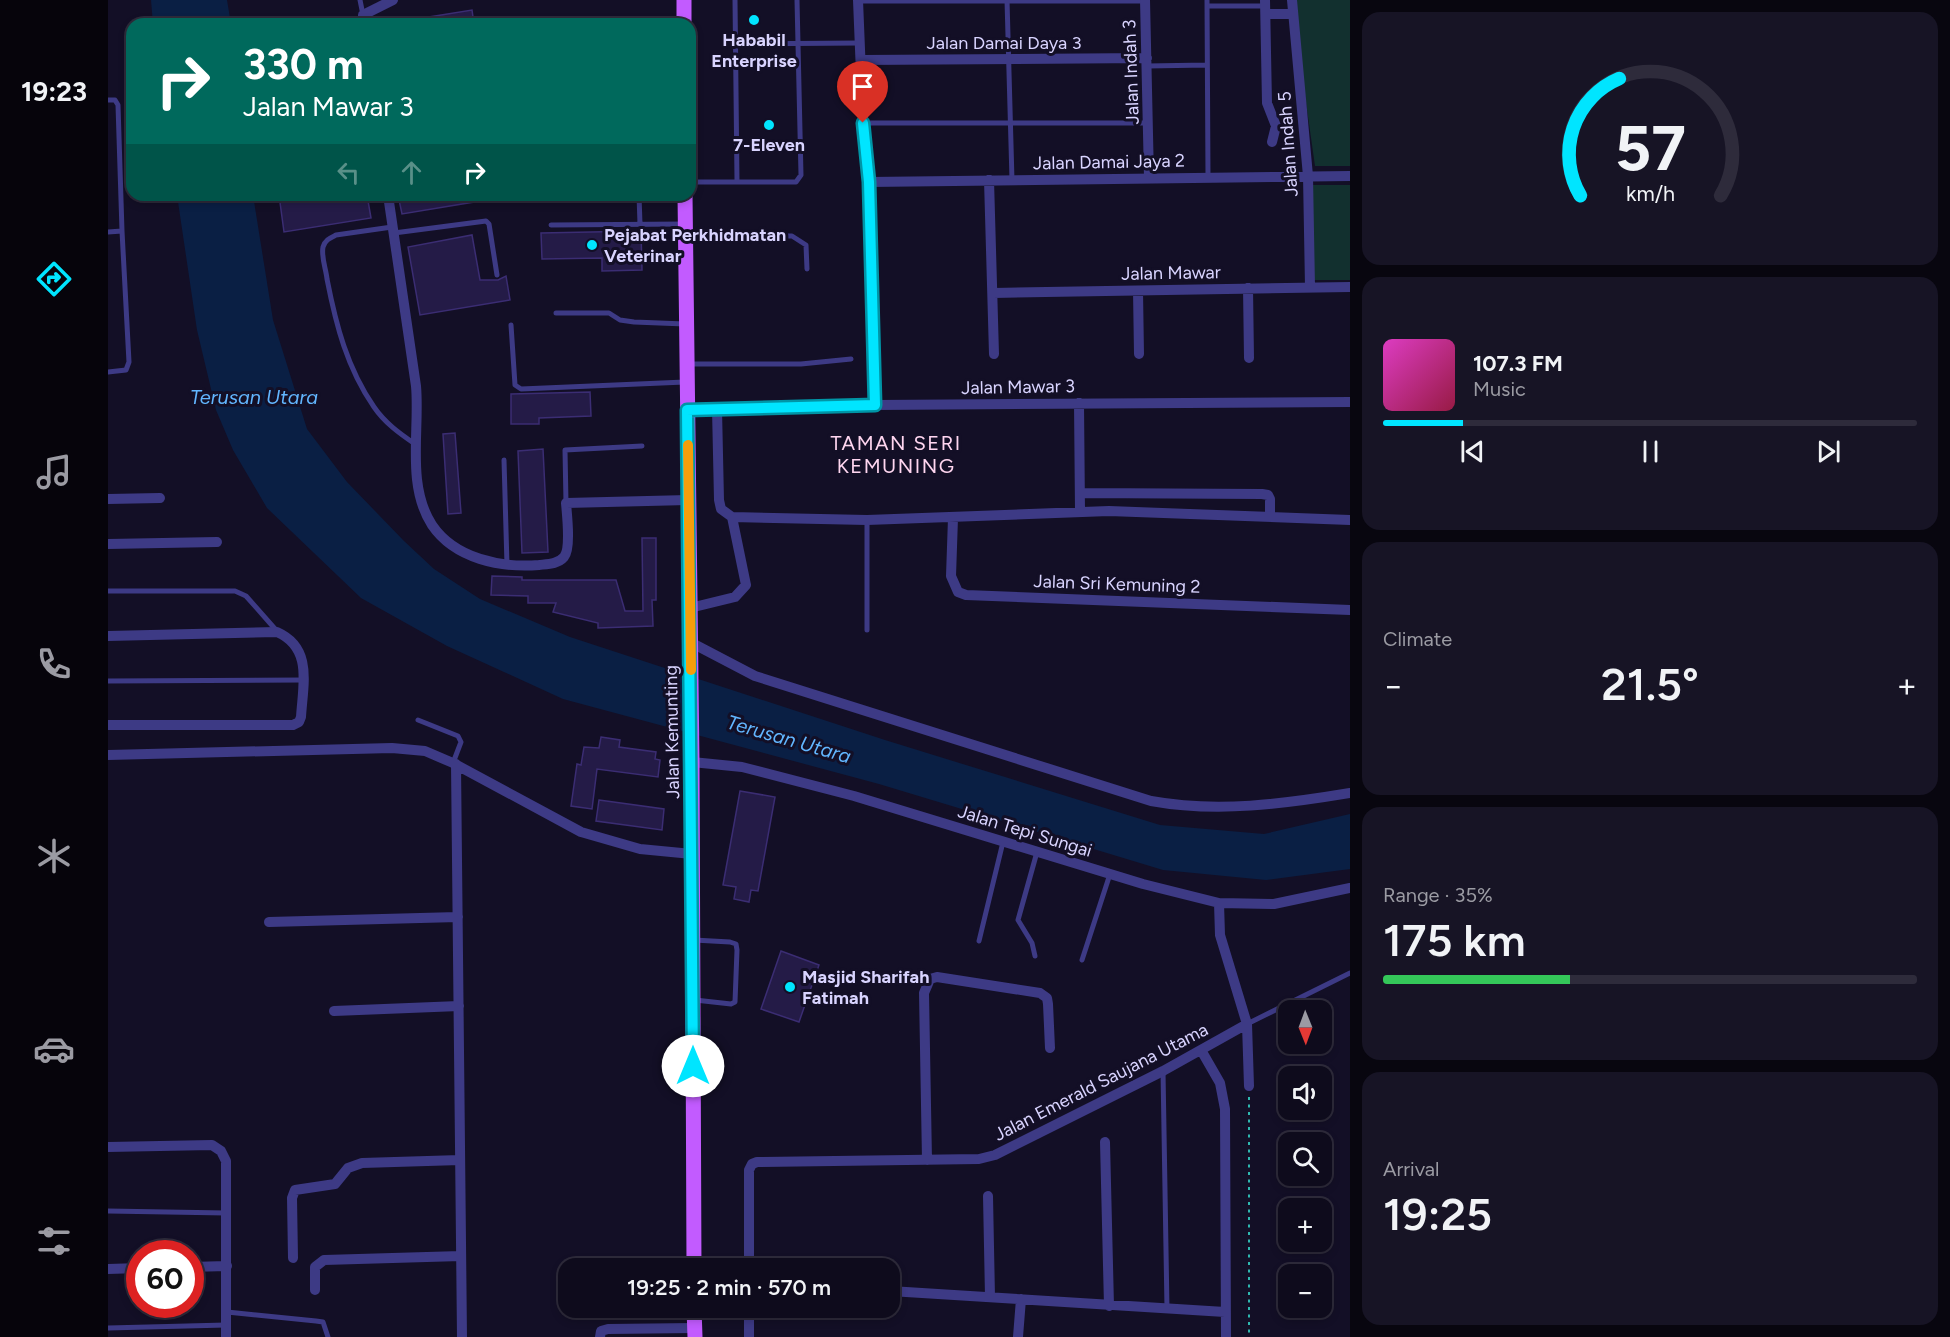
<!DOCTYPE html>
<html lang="en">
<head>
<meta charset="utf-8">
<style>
  body { margin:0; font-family:Figtree,sans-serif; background:#171425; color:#f1f3f6; height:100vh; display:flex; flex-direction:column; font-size:22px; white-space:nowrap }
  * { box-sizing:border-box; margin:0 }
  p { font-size:20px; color:#9b9ba3 }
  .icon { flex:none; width:33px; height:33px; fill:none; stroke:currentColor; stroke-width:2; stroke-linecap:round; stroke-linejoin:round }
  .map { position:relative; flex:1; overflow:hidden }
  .details { display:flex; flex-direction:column; gap:12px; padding:12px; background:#08060f; width:600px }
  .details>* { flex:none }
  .banner { position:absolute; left:18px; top:18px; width:570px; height:183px; border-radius:18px; box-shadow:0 3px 9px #0003,0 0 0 2px #2e2b3b; background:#00695c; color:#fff; overflow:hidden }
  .needle { width:39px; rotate:179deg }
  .controls { position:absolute; left:1170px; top:1000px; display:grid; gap:12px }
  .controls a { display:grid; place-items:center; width:54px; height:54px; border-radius:12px; background:#0e0b1c; box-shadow:0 3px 9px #0003,0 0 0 2px #2e2b3b; font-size:30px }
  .speed { position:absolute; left:18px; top:1240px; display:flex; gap:12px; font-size:30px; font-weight:700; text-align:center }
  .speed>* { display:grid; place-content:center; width:78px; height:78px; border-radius:50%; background:#0e0b1c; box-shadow:0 3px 9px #0003,0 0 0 2px #2e2b3b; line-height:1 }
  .speed .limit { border:9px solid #d22; background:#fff; color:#111 }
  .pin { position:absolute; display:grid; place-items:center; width:51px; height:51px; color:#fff; margin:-62px -26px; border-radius:50% 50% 50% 0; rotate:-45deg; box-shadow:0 0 6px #0007 }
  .pin .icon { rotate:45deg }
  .me { position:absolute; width:66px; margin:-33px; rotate:0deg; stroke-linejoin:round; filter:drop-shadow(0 0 4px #0008) }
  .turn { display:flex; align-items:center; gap:21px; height:126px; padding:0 18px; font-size:27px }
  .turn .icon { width:78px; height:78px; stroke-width:2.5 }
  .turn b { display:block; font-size:42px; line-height:51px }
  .lanes { display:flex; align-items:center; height:57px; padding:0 18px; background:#0003; justify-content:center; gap:30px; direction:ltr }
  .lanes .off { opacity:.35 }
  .big { font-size:45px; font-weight:600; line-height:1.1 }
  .details .tile { flex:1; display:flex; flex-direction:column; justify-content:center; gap:9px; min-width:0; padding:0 21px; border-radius:18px; background:#171425 }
  .details .dial { align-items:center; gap:0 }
  .dial svg { height:156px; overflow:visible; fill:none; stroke:#2e2b3b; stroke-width:7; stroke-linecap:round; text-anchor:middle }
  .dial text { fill:#f1f3f6; stroke:none }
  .song { display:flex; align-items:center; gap:18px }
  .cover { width:72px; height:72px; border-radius:9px; background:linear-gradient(135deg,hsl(310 70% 55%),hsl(340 70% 35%)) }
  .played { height:6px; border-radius:3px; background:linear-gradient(90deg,#00e5ff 15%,#2e2b3b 15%) }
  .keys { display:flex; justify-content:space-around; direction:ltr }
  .heat { display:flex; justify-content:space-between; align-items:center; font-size:33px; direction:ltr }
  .charge { height:9px; border-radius:4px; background:linear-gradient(90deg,#34c759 35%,#2e2b3b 0) }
  .trip { position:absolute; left:450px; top:1258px; width:342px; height:60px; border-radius:18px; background:#0e0b1c; box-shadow:0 3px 9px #0003,0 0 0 2px #2e2b3b; font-weight:600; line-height:60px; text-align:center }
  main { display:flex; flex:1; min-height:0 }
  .tabs { display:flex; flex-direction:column; width:108px; justify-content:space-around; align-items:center; background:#06040b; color:#9b9ba3 }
  .tabs .icon { width:42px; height:42px }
  .tabs .current { color:#00e5ff }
  .tabs b { font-size:27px; color:#f1f3f6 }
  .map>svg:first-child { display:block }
  .green { fill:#12302f }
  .water { fill:#0a1f44 }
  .building { fill:#241b47; stroke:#3b2d73; stroke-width:1.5 }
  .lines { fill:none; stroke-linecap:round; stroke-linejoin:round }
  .path { stroke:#2fb8b0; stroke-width:2; stroke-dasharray:3 4.5; stroke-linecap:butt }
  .lane { stroke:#3d3a85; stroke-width:5 }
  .street { stroke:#3d3a85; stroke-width:10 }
  .primary { stroke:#c25bff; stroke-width:15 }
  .route-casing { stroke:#0095a6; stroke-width:15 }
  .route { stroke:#00e5ff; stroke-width:10 }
  .slow { stroke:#f59e0b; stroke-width:10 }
  .poi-dot { fill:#00e5ff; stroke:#130f26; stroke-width:2 }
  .labels { text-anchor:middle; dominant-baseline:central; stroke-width:6; stroke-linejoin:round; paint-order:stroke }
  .poi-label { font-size:18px; font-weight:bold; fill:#d9d4ff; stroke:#130f26 }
  .street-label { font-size:18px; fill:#d9d4ff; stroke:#130f26 }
  .water-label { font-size:20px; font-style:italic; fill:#62b6ff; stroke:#130f26 }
  .neighbourhood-label { font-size:20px; letter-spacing:1.5px; fill:#ffd6f0; stroke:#130f26 }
</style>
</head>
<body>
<main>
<nav class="tabs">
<b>19:23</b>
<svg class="icon current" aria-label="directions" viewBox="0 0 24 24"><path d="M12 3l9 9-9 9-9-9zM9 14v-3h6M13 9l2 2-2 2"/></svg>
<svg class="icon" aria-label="music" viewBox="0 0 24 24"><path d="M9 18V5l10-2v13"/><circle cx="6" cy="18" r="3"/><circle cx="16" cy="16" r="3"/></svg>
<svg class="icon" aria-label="phone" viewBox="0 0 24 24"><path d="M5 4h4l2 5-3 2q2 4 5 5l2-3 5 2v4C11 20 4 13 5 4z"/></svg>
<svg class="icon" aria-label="climate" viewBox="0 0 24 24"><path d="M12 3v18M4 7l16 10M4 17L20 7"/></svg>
<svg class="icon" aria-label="car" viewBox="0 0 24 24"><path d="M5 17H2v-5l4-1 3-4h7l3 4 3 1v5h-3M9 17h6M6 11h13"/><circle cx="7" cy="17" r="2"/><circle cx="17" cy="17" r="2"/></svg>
<svg class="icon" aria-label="filters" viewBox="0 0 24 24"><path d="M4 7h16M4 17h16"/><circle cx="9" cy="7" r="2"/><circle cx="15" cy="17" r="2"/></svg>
</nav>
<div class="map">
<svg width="1242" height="1337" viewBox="0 0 1242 1337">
  <rect width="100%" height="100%" fill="#130f26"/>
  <path class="green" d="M1186,0h56v166h-35l-18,-127z
    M1204,185h38v95h-37z"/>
  <path class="water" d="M43,0h76l4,24h-78z
    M69,195h76l20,125 34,109 40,53 57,59 30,28 46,30 90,38 315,103 275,85 104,9 86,-20v55l-84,11 -103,-10 -284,-86 -316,-85 -116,-53 -86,-48 -94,-90 -34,-58 -17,-40 -19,-80z"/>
  <path class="building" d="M364,10l2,14h-51v-6z
    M171,195h88l4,23 -87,14z
    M290,195h82v6l-78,13z
    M533,231l1,39 -40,1v-13l-60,1 -1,-26z
    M364,235l8,45h18l8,-4 4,24 -90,15 -12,-68z
    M482,392l1,24 -52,2v6h-28v-30z
    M347,433l6,80 -13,1 -5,-80z
    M435,449l5,103 -26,1 -4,-102z
    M534,538h14v62h-4l1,26 -55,2v-5l-45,-11 3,-9h-28v-7l-37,-1 1,-19 30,1v3h94l9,31h18z
    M493,737l19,3 -1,7 37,5 -1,7 5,1 -2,17 -61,-8 -5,40 -21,-3 6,-42 4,1 3,-18 15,1z
    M632,791l35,6 -17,94 -7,-1 -2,12 -15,-3 2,-12 -13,-2z
    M491,800l65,9 -2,21 -66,-9z
    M673,951l38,14 -20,57 -38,-13z"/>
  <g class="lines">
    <path class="path" d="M1141,1097v240"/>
    <path class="lane" d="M252,0l3,15
      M627,0l2,181
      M899,0l5,180
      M1099,0l1,178
      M751,1h286
      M1100,6h57
      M627,44l125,-1
      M1039,66l60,-1
      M0,100h7l3,5 4,126 7,131 -3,8 -18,2
      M755,123h286
      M582,182h106l5,-7 -4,-175
      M531,195l1,29
      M443,225l134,-1
      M284,227l-56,8c-6,3 -11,5 -13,12 -2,10 3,22 4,32 9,46 20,89 47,128 11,16 25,26 41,37
      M0,232l14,-1
      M286,233l92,-12 3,3 8,51
      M579,236h105l14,9 1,24
      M448,313h53l11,7 14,2 51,2
      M403,325l4,60 6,4 164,-7
      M580,364h113l50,-5
      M396,460l3,105
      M458,503l-1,-53 77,-4
      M759,520v110
      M0,591h127l11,5 30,34
      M0,681l196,-1
      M310,720l40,16 3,6 -8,21
      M586,940l36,2 6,2 1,6 -2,52 -4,2 -36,-4
      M871,941l24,-99
      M927,956l-3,-13 -14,-23 19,-68
      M974,960l28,-86
      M1139,1024l103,-51
      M1055,1071l4,238
      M0,1211l118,2
      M119,1312l89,9 7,1 5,15
      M0,1328l118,-3"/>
    <path class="street" d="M750,0l5,123 6,59 6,223
      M1037,0l4,178
      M1157,0l2,103 9,23 -4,16
      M1184,0l16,176 2,111
      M1158,14h26
      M256,24l-1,-9 30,-15
      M753,60l286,-2
      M881,180l5,174
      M761,182l481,-6
      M280,195l28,191c4,44 -10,99 16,139 23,34 69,43 107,40 9,-1 19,-1 25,-8 7,-8 3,-42 2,-54l122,-3
      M1140,288l1,70
      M1030,291l1,63
      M885,293l357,-6
      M971,403l1,108
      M609,409l2,91 2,9 11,8 135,3 242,-9 241,9
      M579,410l188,-5 475,-3
      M972,493l182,1 6,1 2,4v18
      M0,499l52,-1
      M845,518l-2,58 7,16 8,3 384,15
      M0,544l109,-2
      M582,608l45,-11 11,-12 -14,-68
      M0,636l169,-4c36,16 26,52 24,85l-2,5 -6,3h-185
      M582,642l65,34 396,125c66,12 133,3 199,-8
      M0,755l284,-7 33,3 28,12 128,69 59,17 52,5
      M584,762l50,5 112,29 289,88 76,19 55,1 76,-16
      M348,764l6,573
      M1111,903l1,32 27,89 2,62
      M161,922l189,-5
      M226,1011l125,-5
      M1093,1050l19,33 5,26 1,228
      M997,1142l4,164
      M0,1147l104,-2 9,6 5,10v176
      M819,1160l-3,-167 6,-14 7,-2 103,16 7,5 1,6 2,44
      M880,1196l2,101
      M185,1258l-1,-60 3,-8 40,-6 13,-16 14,-5 98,-3
      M82,1267l37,-1
      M0,1269l32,-1
      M641,1269v-99l3,-6 5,-2 222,-3 16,-4 168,-84 84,-47
      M207,1290v-23l9,-7 137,-4
      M782,1291l335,21
      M641,1308v29
      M492,1337l1,-6 7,-2 86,-1
      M910,1337l3,-38"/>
    <path class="primary" d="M576,0v24
      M577,195l7,567 2,507
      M586,1308l1,29"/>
  </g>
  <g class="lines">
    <defs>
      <path id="route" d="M585,1066l-6,-656 188,-5 -6,-223 -6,-59"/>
    </defs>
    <use href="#route" class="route-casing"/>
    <use href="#route" class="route"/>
    <path class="slow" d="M580,445l3,225"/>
  </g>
  <g class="poi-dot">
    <circle cx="646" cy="20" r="6"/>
    <circle cx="661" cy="125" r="6"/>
    <circle cx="484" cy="245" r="6"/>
    <circle cx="682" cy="987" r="6"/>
  </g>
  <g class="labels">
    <g class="poi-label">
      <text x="646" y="40">Hababil<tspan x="646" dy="21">Enterprise</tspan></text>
      <text x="661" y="145">7-Eleven</text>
      <text x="496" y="235" text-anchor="start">Pejabat Perkhidmatan<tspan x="496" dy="21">Veterinar</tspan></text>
      <text x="694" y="977" text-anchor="start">Masjid Sharifah<tspan x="694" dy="21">Fatimah</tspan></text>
    </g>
    <g class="street-label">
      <text x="896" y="43">Jalan Damai Daya 3</text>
      <text transform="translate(1023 72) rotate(-92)">Jalan Indah 3</text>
      <text transform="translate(1180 144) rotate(-94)">Jalan Indah 5</text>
      <text transform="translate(1001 162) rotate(-1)">Jalan Damai Jaya 2</text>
      <text transform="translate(1063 273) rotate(-1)">Jalan Mawar</text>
      <text transform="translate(910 387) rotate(-1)">Jalan Mawar 3</text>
      <text transform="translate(1009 584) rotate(2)">Jalan Sri Kemuning 2</text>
      <text transform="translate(564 732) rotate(-91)">Jalan Kemunting</text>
      <text transform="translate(917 831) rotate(17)">Jalan Tepi Sungai</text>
      <text transform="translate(993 1082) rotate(-27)">Jalan Emerald Saujana Utama</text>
    </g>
    <g class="water-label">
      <text x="146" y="397">Terusan Utara</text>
      <text transform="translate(681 739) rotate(16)">Terusan Utara</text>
    </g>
    <g class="neighbourhood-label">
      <text x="788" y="443">TAMAN SERI<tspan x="788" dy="23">KEMUNING</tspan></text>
    </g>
  </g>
</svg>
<div class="controls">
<a><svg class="needle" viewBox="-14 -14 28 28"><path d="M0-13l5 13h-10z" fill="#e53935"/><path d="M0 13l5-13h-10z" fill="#9b9ba3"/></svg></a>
<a><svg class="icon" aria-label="sound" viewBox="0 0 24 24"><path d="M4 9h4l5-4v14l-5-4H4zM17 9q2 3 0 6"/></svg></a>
<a><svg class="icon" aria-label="search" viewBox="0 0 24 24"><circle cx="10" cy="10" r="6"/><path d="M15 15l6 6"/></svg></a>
<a>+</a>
<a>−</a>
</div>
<div class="speed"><div class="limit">60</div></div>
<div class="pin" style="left:755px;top:123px;background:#d93025"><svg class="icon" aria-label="arrive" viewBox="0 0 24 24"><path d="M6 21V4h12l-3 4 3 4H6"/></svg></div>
<svg class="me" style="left:585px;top:1066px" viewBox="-20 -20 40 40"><circle r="19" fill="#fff"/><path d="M0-13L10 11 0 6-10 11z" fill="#00e5ff"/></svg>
<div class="trip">19:25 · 2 min · 570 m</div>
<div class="banner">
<div class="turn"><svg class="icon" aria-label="right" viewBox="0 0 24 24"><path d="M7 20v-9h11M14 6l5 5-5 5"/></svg><div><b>330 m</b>Jalan Mawar 3</div></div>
<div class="lanes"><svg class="icon off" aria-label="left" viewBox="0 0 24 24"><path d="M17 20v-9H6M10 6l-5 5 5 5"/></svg><svg class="icon off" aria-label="ahead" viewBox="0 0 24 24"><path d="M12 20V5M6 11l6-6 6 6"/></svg><svg class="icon" aria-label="right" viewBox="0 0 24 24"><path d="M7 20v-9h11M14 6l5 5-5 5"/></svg></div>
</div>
</div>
<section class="details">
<div class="tile dial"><svg viewBox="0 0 100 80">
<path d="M14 69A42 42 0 1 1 86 69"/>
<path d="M14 69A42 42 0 0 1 34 9" stroke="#00e5ff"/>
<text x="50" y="56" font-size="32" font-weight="700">57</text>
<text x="50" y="72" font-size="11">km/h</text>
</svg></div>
<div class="tile">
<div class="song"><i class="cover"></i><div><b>107.3 FM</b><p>Music</p></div></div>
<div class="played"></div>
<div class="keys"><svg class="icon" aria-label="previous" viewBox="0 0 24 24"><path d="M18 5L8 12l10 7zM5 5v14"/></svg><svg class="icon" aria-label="pause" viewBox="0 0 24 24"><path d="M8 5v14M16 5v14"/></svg><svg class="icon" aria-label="next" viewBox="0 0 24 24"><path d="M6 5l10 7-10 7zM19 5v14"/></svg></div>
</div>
<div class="tile"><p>Climate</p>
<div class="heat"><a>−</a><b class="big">21.5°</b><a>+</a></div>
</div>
<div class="tile"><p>Range · 35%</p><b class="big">175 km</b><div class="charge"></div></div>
<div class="tile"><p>Arrival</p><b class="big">19:25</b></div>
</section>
</main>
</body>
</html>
